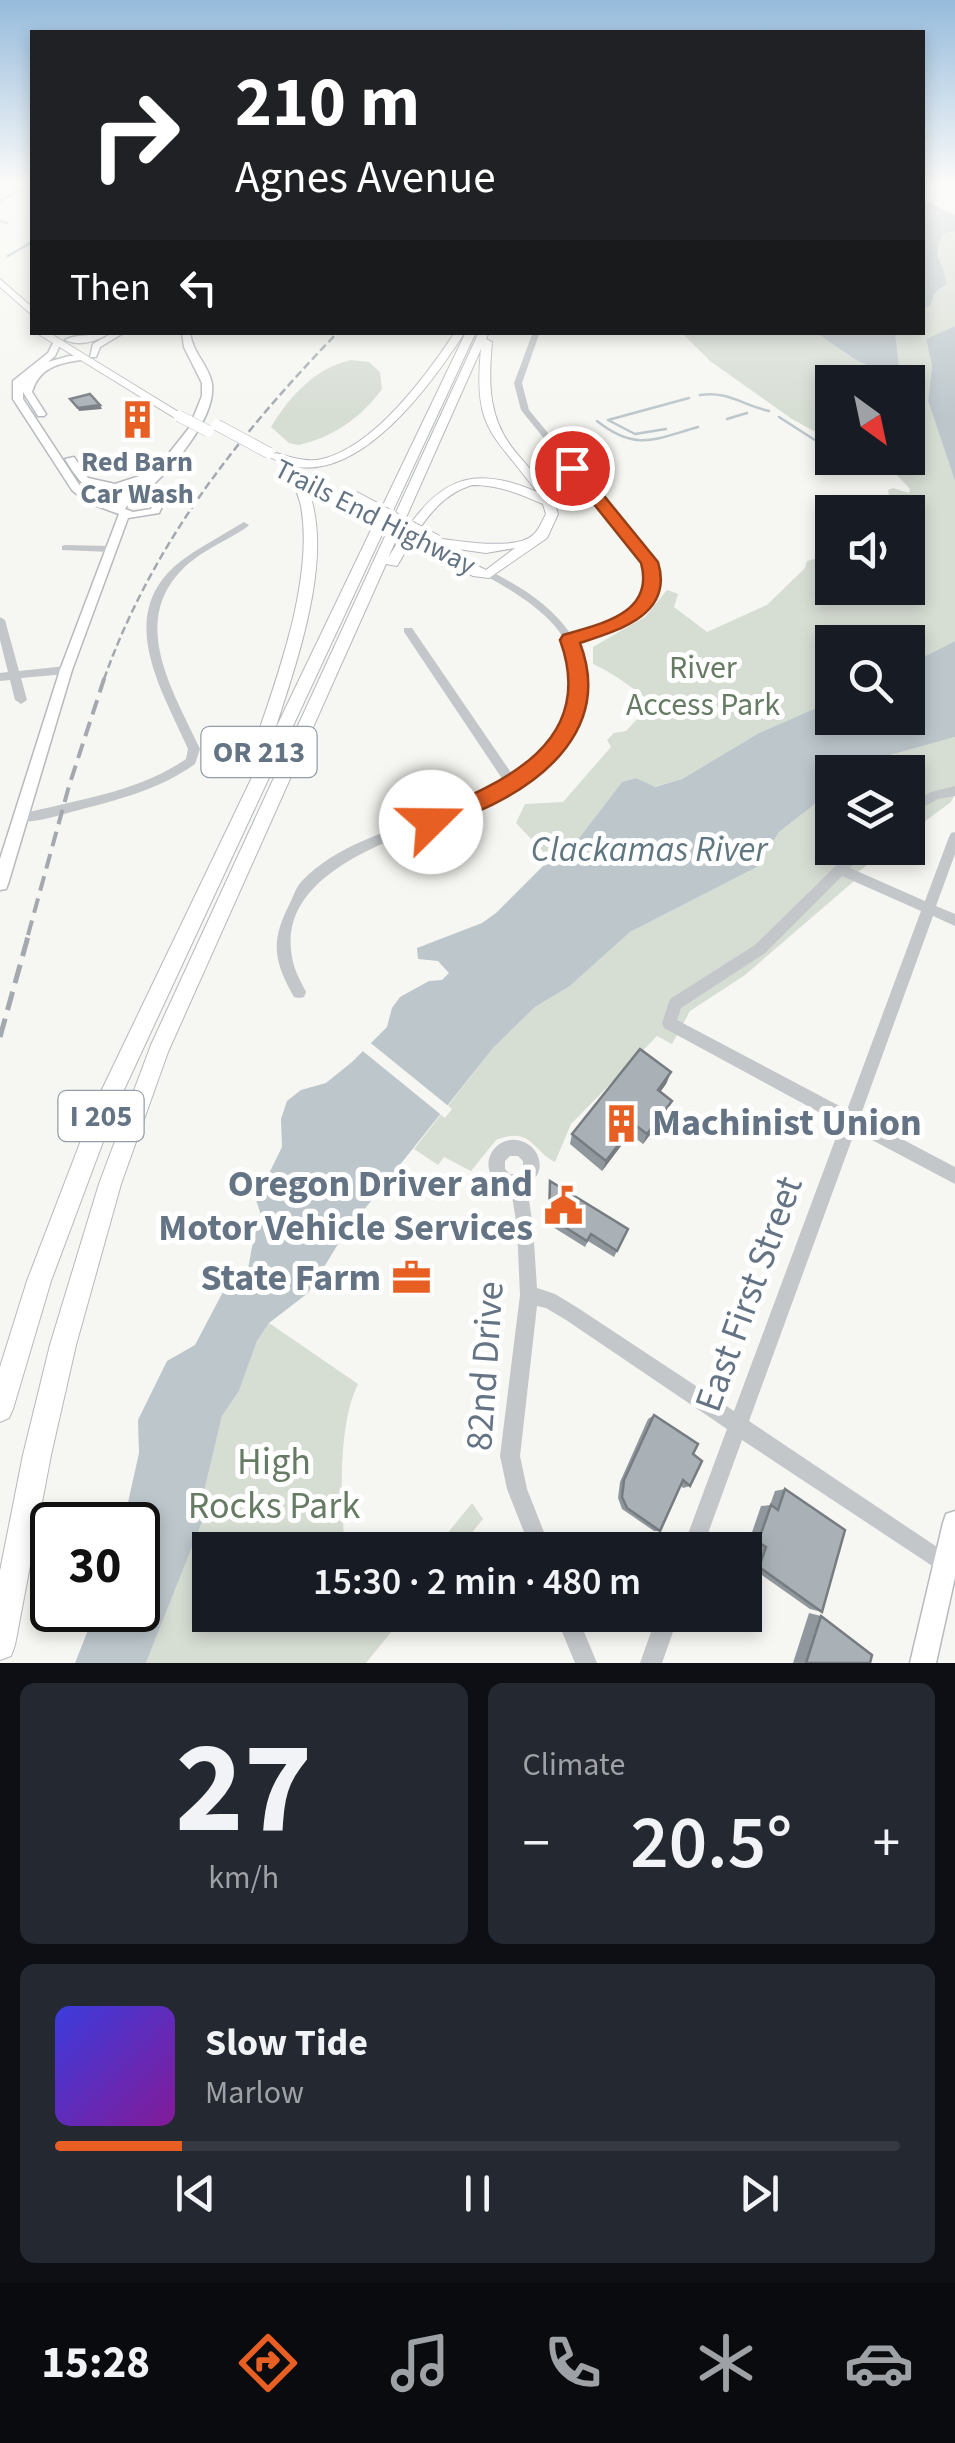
<!DOCTYPE html>
<html lang="en">
<head>
<meta charset="utf-8">
<style>
  body { margin:0; font-family:"Source Sans 3",sans-serif; background:#242831; color:#f1f3f6; height:100vh; display:flex; flex-direction:column; font-size:38px; white-space:nowrap }
  * { box-sizing:border-box; margin:0 }
  p { font-size:32px; color:#9ea1a6 }
  .icon { flex:none; width:55px; height:55px; fill:none; stroke:currentColor; stroke-width:2; stroke-linecap:round; stroke-linejoin:round }
  .map { position:relative; height:1663px; overflow:hidden }
  .panel { display:flex; flex-direction:column; gap:20px; padding:20px; background:#0d0f14; flex:1 }
  .panel>* { flex:none }
  .banner { position:absolute; left:30px; top:30px; width:895px; height:305px; border-radius:0px; box-shadow:0 5px 15px #0003; background:#202124; color:#fff; overflow:hidden }
  .needle { width:65px; rotate:147deg }
  .fabs { position:absolute; left:815px; top:365px; display:grid; gap:20px }
  .fabs a { display:grid; place-items:center; width:110px; height:110px; border-radius:0px; background:#171b24; box-shadow:0 5px 15px #0003; font-size:50px }
  .speed { position:absolute; left:30px; top:1502px; display:flex; gap:20px; font-size:50px; font-weight:700; text-align:center }
  .speed>* { display:grid; place-content:center; width:130px; height:130px; border-radius:50%; background:#171b24; box-shadow:0 5px 15px #0003; line-height:1 }
  .speed .limit { border:5px solid #111; border-radius:15px; background:#fff; color:#111 }
  .pin { position:absolute; display:grid; place-items:center; width:85px; height:85px; color:#fff; margin:-42px; border:5px solid #fff; border-radius:50%; box-shadow:0 2px 10px #0007 }
  .me { position:absolute; width:110px; margin:-55px; rotate:68deg; stroke-linejoin:round; filter:drop-shadow(0 0 8px #0008) }
  .turn { display:flex; align-items:center; gap:35px; height:210px; padding:0 40px; font-size:45px }
  .turn .icon { width:130px; height:130px; stroke-width:2.5 }
  .turn b { display:block; font-size:70px; line-height:85px }
  .then { display:flex; align-items:center; height:95px; padding:0 40px; background:#0003; gap:20px; font-size:38px }
  .big { font-size:75px; font-weight:600; line-height:1.1 }
  .panel .widget { flex:1; display:flex; flex-direction:column; justify-content:center; gap:15px; min-width:0; padding:0 35px; border-radius:15px; background:#242831 }
  .panel .dial { align-items:center; gap:0 }
  .dial b { font-size:130px; line-height:1 }
  .song { display:flex; align-items:center; gap:30px }
  .cover { width:120px; height:120px; border-radius:15px; background:linear-gradient(135deg,hsl(240 70% 55%),hsl(290 70% 35%)) }
  .played { height:10px; border-radius:5px; background:linear-gradient(90deg,#e75f22 15%,#363941 15%) }
  .keys { display:flex; justify-content:space-around; direction:ltr }
  .heat { display:flex; justify-content:space-between; align-items:center; font-size:55px; direction:ltr }
  .panel .tiles { flex:1; display:grid; gap:20px; grid-template-columns:1fr 1fr }
  .widget:last-child { grid-column:span 2 }
  .trip { position:absolute; left:192px; top:1532px; width:570px; height:100px; border-radius:0px; background:#171b24; box-shadow:0 5px 15px #0003; font-weight:600; line-height:100px; text-align:center }
  .dock { display:flex; height:160px; justify-content:space-around; align-items:center; background:#090b0e; color:#9ea1a6 }
  .dock .icon { width:70px; height:70px }
  .dock .on { color:#e75f22 }
  .dock b { font-size:45px; color:#f1f3f6 }
  .map>svg:first-child { display:block }
  .green { fill:#d6ddd3 }
  .water { fill:#bcc6cb }
  .pier { fill:#f6f6f2 }
  .lines { fill:none; stroke-linecap:round; stroke-linejoin:round }
  .stream { stroke:#bcc6cb; stroke-width:2.5 }
  .major-casing { stroke:#b6babe; stroke-width:3 }
  .highway-casing { stroke:#b6b9bc; stroke-width:2 }
  .minor { fill:#c3c7ca; fill-rule:evenodd }
  .major { fill:#fff; fill-rule:evenodd }
  .highway { fill:#fff; fill-rule:evenodd }
  .rail-far2 { stroke:#a3a9af; stroke-width:2.5; stroke-dasharray:8 4; stroke-linecap:butt }
  .rail-far1 { stroke:#a3a9af; stroke-width:4; stroke-dasharray:15 8; stroke-linecap:butt }
  .rail { stroke:#a3a9af; stroke-width:5; stroke-dasharray:19 9; stroke-linecap:butt }
  .highway-bridge-far1-casing { stroke:#b6b9bc; stroke-width:12; stroke-linecap:butt }
  .highway-bridge-casing { stroke:#b6b9bc; stroke-width:16; stroke-linecap:butt }
  .highway-bridge-far1 { stroke:#fff; stroke-width:11 }
  .highway-bridge { stroke:#fff; stroke-width:14 }
  .wall { fill:#91989d }
  .shaded-wall { fill:#767c80 }
  .building { fill:#a9b1b7; stroke:#767c80; stroke-width:2.5 }
  .route { fill:#e75f22; stroke:#963e16; stroke-width:2.5 }
  .labels { text-anchor:middle; dominant-baseline:central; stroke-width:10; stroke-linejoin:round; paint-order:stroke }
  .far-poi-label { font-size:28px; font-weight:bold; fill:#647484; stroke:#fff }
  .far-street-label { font-size:28px; fill:#647484; stroke:#fff }
  .shield { fill:#fff; stroke:#929ea9; stroke-width:2.5 }
  .shield-label { font-size:30px; font-weight:bold; fill:#647484 }
  .park-label { font-size:32px; fill:#667b63; stroke:#fff }
  .water-label { font-size:35px; font-style:italic; fill:#607681; stroke:#fff }
  .near-poi-label { font-size:38px; font-weight:bold; fill:#647484; stroke:#fff; text-anchor:end }
  .near-street-label { font-size:38px; fill:#647484; stroke:#fff }
  .near-park-label { font-size:38px; fill:#667b63; stroke:#fff }
</style>
</head>
<body>
<div class="map">
<svg width="955" height="1663" viewBox="0 0 955 1663">
  <rect width="100%" height="100%" fill="#f6f6f2"/>
  <path class="green" d="M955,231v95l-29,13 6,27 -4,35 27,80v160l-47,24v-23h-76v59l-73,32 -77,46 -28,8 -18,-9 -14,4 -46,60 -25,18 -35,-37 9,-19 38,-2 48,-55 -4,-7 7,-7 12,-2 26,-28c-18,-14 -35,-28 -59,-39v-17l52,-30 22,-27 11,4 -4,13 33,25 60,-27 38,-37 2,-7 25,-7v34h76v-76h-27l9,-13 -2,-9 5,-2 16,5 1,-4 -16,-17 -26,-14h40v-76h-76v59l-40,-22 -82,-58 -28,-28h134l33,23 35,14h13l-2,-37 27,-1 1,-23 7,-3 5,-13 8,-6 -6,-42 6,-11z
    M351,360l18,2 11,10 2,17c-21,29 -50,49 -84,56l-9,-2 -18,-16c19,-31 44,-59 80,-67z
    M955,737v57l-4,8 -43,32v-62h-52l16,-12z
    M832,791v57h58l-31,23 -6,11 -108,93 -55,36 -18,33 -15,-8 -86,88 -16,38c-24,-13 -24,-36 -59,-22l-25,31 -27,-14 -6,8 -24,-16 80,-102 41,-40 35,-21 60,-54 127,-65 22,-35z
    M269,1323l89,61c-20,41 -17,110 -14,155l11,11h-145v65h195l-39,48h-220l56,-141 1,-26 19,-80 17,-25 18,-50z
    M472,1503l11,16 -25,31h-24z"/>
  <path class="water" d="M923,200l32,15v16l-12,3c-13,23 2,29 3,50l-11,9 -5,13 -7,3z
    M955,326v155l-27,-80 4,-35 -6,-27z
    M816,333h79l4,35c-29,9 -60,-21 -83,-35z
    M955,641v96l-83,23 -16,12h-24v19l-53,41 -22,35 -127,65 -60,54 -35,21 -41,40 -151,189 -35,57 -39,30 -12,18 -18,50 -17,25 -19,80 -1,26 -56,141h-71l21,-53h42v-85h-15l16,-72 -1,-33 29,-59 28,-16 30,-57 23,-19 6,-33 8,-18 -6,-18 26,-53 -1,-28 6,-18 14,-11 25,-7 26,-21 35,-35 5,-19 8,-11 29,-16 13,-1 7,-7 -11,-12 -20,-2 -1,-11 65,-25 14,-10 50,-50 30,-21 46,-60 14,-4 19,9 27,-8 77,-46 73,-32v17h76v-53z"/>
  <path class="pier" d="M367,1040l85,69 -7,9 -86,-70z"/>
  <g class="lines">
    <path class="stream" d="M0,201l30,-16
      M0,221l7,2
      M8,256l24,-14
      M700,395c30,-4 41,10 69,16
      M779,417l53,34
      M727,419l20,-6
      M597,421c39,31 58,18 101,6
      M666,429l-31,5 -27,-14 81,-22
      M843,458l5,3"/>
    <defs>
      <path id="major" d="M100,332h12c-15,9 -31,15 -47,8 9,-6 24,-3 35,-8z
        M114,332h11l-25,15 -4,10h-6l3,-13z
        M182,332h8c2,21 19,33 22,52 4,35 -41,86 -66,107l7,1 12,8 -6,13 -31,5 -56,152 -64,214 -2,5 -6,1v-31l60,-189 59,-156 -33,-12 -14,-12 -59,-91v-18l35,-28 5,-10 7,2 -5,11 -7,6 21,-6h12v4c-23,3 -42,8 -49,32l14,22 -2,2h-6l-15,-24v7l57,87 14,12 22,7 3,-4c-28,-3 -40,-19 -54,-42l9,-2 14,21 27,6 40,-13 34,-43 13,-32v-13l-18,-36zM147,480c-18,16 -30,21 -52,6l21,4zM147,497l7,4 -3,8 -18,3 -8,-3 5,-8z
        M955,1511v66l-19,86h-26l33,-140 3,-9z"/>
      <path id="highway" d="M0,279l32,28v8l-32,-28z
        M35,332h13l137,84 -10,2z
        M455,332h10c-36,56 -118,171 -195,125l6,-4c15,4 31,10 46,6 52,-12 105,-84 133,-127z
        M466,332h10l-360,775 -65,174 -38,128 -4,9 -9,4v-55l27,-86 68,-177 160,-333 -8,-6c25,-73 68,-182 54,-259 -2,-10 -7,-20 -11,-29l10,-3 54,31 -10,3 -37,-21c29,68 -11,176 -32,243z
        M479,332h10l-3,7 6,3c-4,43 -4,79 26,113 16,19 33,35 40,59l-11,24 -58,40 -16,-2 -62,-34 -14,24 -11,-2 -218,488 -47,132 -45,161 -25,110 -36,190 -4,11 -11,4v-89l23,-116 27,-110 49,-161 52,-139zM481,349c-8,82 12,83 56,143 -80,-35 -109,1 -149,66zM472,485c26,0 46,8 71,19l3,10c-4,7 -7,16 -13,21 -17,16 -75,6 -97,3l-6,4 -16,-6c16,-23 30,-42 58,-51zM437,546l49,7 29,-5 -29,22z"/>
    </defs>
    <use href="#major" class="major-casing"/>
    <use href="#highway" class="highway-casing"/>
    <path class="minor" d="M533,332h7l-18,51 7,27 125,152c2,11 6,21 2,32 -11,30 -52,40 -80,47 12,28 10,38 5,67 -1,7 -2,16 -5,22 -3,6 -9,13 -14,18 -18,23 -38,38 -65,51 -65,30 -223,61 -205,158 2,13 8,23 14,35l-2,5 -5,1 -5,-1c-22,-39 -23,-57 -3,-96 3,-7 6,-15 11,-20 34,-36 87,-50 132,-67 20,-7 39,-15 58,-23l13,-8 -101,-151v-4h8l102,149c19,-11 40,-27 51,-48 3,-6 4,-15 5,-22 2,-10 5,-21 5,-31 0,-49 -51,-79 -89,-100v-4h6c31,16 60,34 80,64 28,-8 78,-20 76,-57 0,-6 -2,-11 -4,-17l-123,-152 -7,-27z
      M244,522l5,3 -2,2c-19,13 -42,22 -59,37 -62,55 -15,126 12,185l-5,15c-36,26 -81,37 -124,48 -17,5 -36,11 -53,9l-2,-3 2,-3c56,-15 119,-22 168,-56l2,-10c-21,-49 -65,-117 -26,-169 14,-19 35,-30 55,-42 9,-5 18,-11 27,-16z
      M65,545l46,1 5,3 -5,3 -49,-2v-4z
      M0,617l5,3 14,51 47,-5 5,4 -5,4 -45,4 6,22 -6,4 -6,-4 -5,-20 -10,1v-8l8,-1 -8,-32z
      M955,786v10l-17,3 -30,16v-10l23,-13z
      M955,832v22l-19,52 19,8v12l-22,-10 -73,201 95,50v17l-100,-53 -106,290 206,138v22l-213,-141 -40,110h-20l45,-121 -161,-109 -20,-12 -9,-2 -17,150 7,33 24,61h-20l-24,-61 -7,-33 20,-161 -3,-68 -6,-37c-42,-14 -18,-61 13,-48 8,4 13,9 15,18 3,11 -4,20 -12,27l6,40 4,61 18,6 23,14 156,103 107,-287 -177,-96 -2,-5 8,-24 85,-54 99,-97h14l-18,20 75,33 24,-64 2,-4zM842,876l79,35 -74,199 -170,-90 4,-12 84,-55zM510,1156h8l5,5v8l-5,5h-8l-5,-5v-8z
      M555,1615h22l20,48h-22z
      M657,1615h22l-17,48h-22z"/>
    <use href="#major" class="major"/>
    <use href="#highway" class="highway"/>
    <path class="rail-far2" d="M104,679c49,-137 135,-244 234,-347"/>
    <path class="rail-far1" d="M28,935l41,-149 36,-110"/>
    <path class="rail" d="M0,1037l29,-104"/>
    <defs>
      <path id="highway-bridge-far1" d="M179,416l29,15
        M217,425l52,28"/>
      <path id="highway-bridge" d="M353,498l83,44"/>
    </defs>
    <use href="#highway-bridge-far1" class="highway-bridge-far1-casing"/>
    <use href="#highway-bridge" class="highway-bridge-casing"/>
    <use href="#highway-bridge-far1" class="highway-bridge-far1"/>
    <use href="#highway-bridge" class="highway-bridge"/>
  </g>
  <path class="wall" d="M671,1072l-5,12 -6,8 7,20 -24,32 -13,-10 -28,37 -32,-27 2,-10z
    M550,1181l78,48 -14,28 -26,-16 -3,6 -37,-23z
    M654,1415l39,39 -3,32 -7,2 -3,-3 -20,46h-6l-32,-22 -4,-11 2,-16 28,-63z
    M785,1489l37,123 -12,-3 -61,-43 7,-20 -7,-5 12,-35 9,-1 5,-14z
    M809,1613l12,3 49,47h-77z"/>
  <path class="shaded-wall" d="M100,405l2,4 -23,2 -1,-3z
    M671,1072l-5,12 -13,18 5,-12z
    M672,1101l-5,11 -24,32 4,-10z
    M634,1124l-4,10 -28,37 4,-10z"/>
  <path class="building" d="M90,394l10,11 -22,3 -8,-9z
    M640,1049l31,23 -13,18 14,11 -25,33 -13,-10 -28,37 -34,-27z
    M550,1181l78,48 -11,22 -26,-17 -4,7 -38,-24z
    M654,1415l44,29 -5,10 9,7 -12,25 -7,-6 -23,51 -33,-23 -5,-11 2,-17z
    M785,1489l60,41 -23,82 -63,-45 7,-20 -8,-5 13,-37 7,5z
    M821,1616l51,39 -2,8h-64z"/>
  <linearGradient id="sky" x2="0" y2="1"><stop stop-color="#96bbdc"/><stop offset="0.44" stop-color="#fbfbf9"/><stop offset="1" stop-color="#fbfbf9" stop-opacity="0"/></linearGradient>
  <rect width="955" height="417" fill="url(#sky)"/>
  <path class="route" d="M572,463l6,1 80,98c16,52 -38,68 -78,81 32,84 -35,140 -106,170 -15,7 -35,21 -51,15l-3,-6 3,-6c79,-33 175,-72 137,-176l3,-5c37,-11 92,-21 78,-72l-76,-95z"/>
  <defs>
    <symbol id="building-bare" viewBox="-9 -9 18 18"><path d="M-4-6H4V6H1V3H-1V6H-4ZM-2.5-4.3h1.7v1.8h-1.7ZM.8-4.3h1.7v1.8H.8ZM-2.5-1h1.7V.8h-1.7ZM.8-1h1.7V.8H.8Z" fill="#e75f22" stroke="#fff" stroke-width="2.5" paint-order="stroke"/></symbol>
    <symbol id="civic-bare" viewBox="-9 -9 18 18"><path d="M-.6-6.5H3V-4.5H.6V-3L4-1V1h2V6H-6V1h2V-1L-.6-3ZM-1.2 2.5V6h2.4V2.5Z" fill="#e75f22" stroke="#fff" stroke-width="2.5" paint-order="stroke"/></symbol>
    <symbol id="office-bare" viewBox="-9 -9 18 18"><path d="M-6-3h4V-5.5h4V-3h4V5H-6ZM-1-4.5V-3h2v-1.5ZM-6 0V1H6V0Z" fill="#e75f22" stroke="#fff" stroke-width="2.5" paint-order="stroke"/></symbol>
  </defs>
  <g fill-rule="evenodd">
    <use href="#building-bare" x="110" y="392" width="55" height="55"/>
    <use href="#building-bare" x="594" y="1096" width="55" height="55"/>
    <use href="#civic-bare" x="536" y="1178" width="55" height="55"/>
    <use href="#office-bare" x="384" y="1250" width="55" height="55"/>
  </g>
  <g class="labels">
    <g class="far-poi-label">
      <text x="137" y="462">Red Barn<tspan x="137" dy="32">Car Wash</tspan></text>
    </g>
    <g class="far-street-label">
      <text transform="translate(375 517) rotate(27)">Trails End Highway</text>
    </g>
    <g class="shield">
      <rect x="201.5" y="727" width="115" height="50" rx="8"/>
      <rect x="58.5" y="1091" width="85" height="50" rx="8"/>
    </g>
    <g class="shield-label">
      <text x="259" y="752">OR 213</text>
      <text x="101" y="1116">I 205</text>
    </g>
    <g class="park-label">
      <text x="703" y="668">River<tspan x="703" dy="37">Access Park</tspan></text>
    </g>
    <g class="water-label">
      <text x="649" y="850">Clackamas River</text>
    </g>
    <g class="near-poi-label">
      <text x="652" y="1123" text-anchor="start">Machinist Union</text>
      <text x="533" y="1184">Oregon Driver and<tspan x="533" dy="44">Motor Vehicle Services</tspan></text>
      <text x="381" y="1278">State Farm</text>
    </g>
    <g class="near-street-label">
      <text transform="translate(749 1294) rotate(-70)">East First Street</text>
      <text transform="translate(485 1366) rotate(-86)">82nd Drive</text>
    </g>
    <g class="near-park-label">
      <text x="274" y="1462">High<tspan x="274" dy="44">Rocks Park</tspan></text>
    </g>
  </g>
</svg>
<div class="fabs">
<a><svg class="needle" viewBox="-14 -14 28 28"><path d="M0-13l5 13h-10z" fill="#e53935"/><path d="M0 13l5-13h-10z" fill="#9ea1a6"/></svg></a>
<a><svg class="icon" aria-label="sound" viewBox="0 0 24 24"><path d="M4 9h4l5-4v14l-5-4H4zM17 9q2 3 0 6"/></svg></a>
<a><svg class="icon" aria-label="search" viewBox="0 0 24 24"><circle cx="10" cy="10" r="6"/><path d="M15 15l6 6"/></svg></a>
<a><svg class="icon" aria-label="layers" viewBox="0 0 24 24"><path d="M12 4l9 5-9 5-9-5zM3 14l9 5 9-5"/></svg></a>
</div>
<div class="speed"><div class="limit">30</div></div>
<div class="pin" style="left:572px;top:468px;background:#d93025"><svg class="icon" aria-label="arrive" viewBox="0 0 24 24"><path d="M6 21V4h12l-3 4 3 4H6"/></svg></div>
<svg class="me" style="left:431px;top:822px" viewBox="-20 -20 40 40"><circle r="19" fill="#fff"/><path d="M0-13L10 11 0 6-10 11z" fill="#e75f22"/></svg>
<div class="trip">15:30 · 2 min · 480 m</div>
<div class="banner">
<div class="turn"><svg class="icon" aria-label="right" viewBox="0 0 24 24"><path d="M7 20v-9h11M14 6l5 5-5 5"/></svg><div><b>210 m</b>Agnes Avenue</div></div>
<div class="then">Then<svg class="icon" aria-label="left" viewBox="0 0 24 24"><path d="M17 20v-9H6M10 6l-5 5 5 5"/></svg></div>
</div>
</div>
<section class="panel">
<div class="tiles">
<div class="widget dial"><b>27</b><p>km/h</p></div>
<div class="widget"><p>Climate</p>
<div class="heat"><a>−</a><b class="big">20.5°</b><a>+</a></div>
</div>
<div class="widget">
<div class="song"><i class="cover"></i><div><b>Slow Tide</b><p>Marlow</p></div></div>
<div class="played"></div>
<div class="keys"><svg class="icon" aria-label="previous" viewBox="0 0 24 24"><path d="M18 5L8 12l10 7zM5 5v14"/></svg><svg class="icon" aria-label="pause" viewBox="0 0 24 24"><path d="M8 5v14M16 5v14"/></svg><svg class="icon" aria-label="next" viewBox="0 0 24 24"><path d="M6 5l10 7-10 7zM19 5v14"/></svg></div>
</div>
</div>
</section>
<nav class="dock">
<b>15:28</b>
<svg class="icon on" aria-label="directions" viewBox="0 0 24 24"><path d="M12 3l9 9-9 9-9-9zM9 14v-3h6M13 9l2 2-2 2"/></svg>
<svg class="icon" aria-label="music" viewBox="0 0 24 24"><path d="M9 18V5l10-2v13"/><circle cx="6" cy="18" r="3"/><circle cx="16" cy="16" r="3"/></svg>
<svg class="icon" aria-label="phone" viewBox="0 0 24 24"><path d="M5 4h4l2 5-3 2q2 4 5 5l2-3 5 2v4C11 20 4 13 5 4z"/></svg>
<svg class="icon" aria-label="climate" viewBox="0 0 24 24"><path d="M12 3v18M4 7l16 10M4 17L20 7"/></svg>
<svg class="icon" aria-label="car" viewBox="0 0 24 24"><path d="M5 17H2v-5l4-1 3-4h7l3 4 3 1v5h-3M9 17h6M6 11h13"/><circle cx="7" cy="17" r="2"/><circle cx="17" cy="17" r="2"/></svg>
</nav>
</body>
</html>
